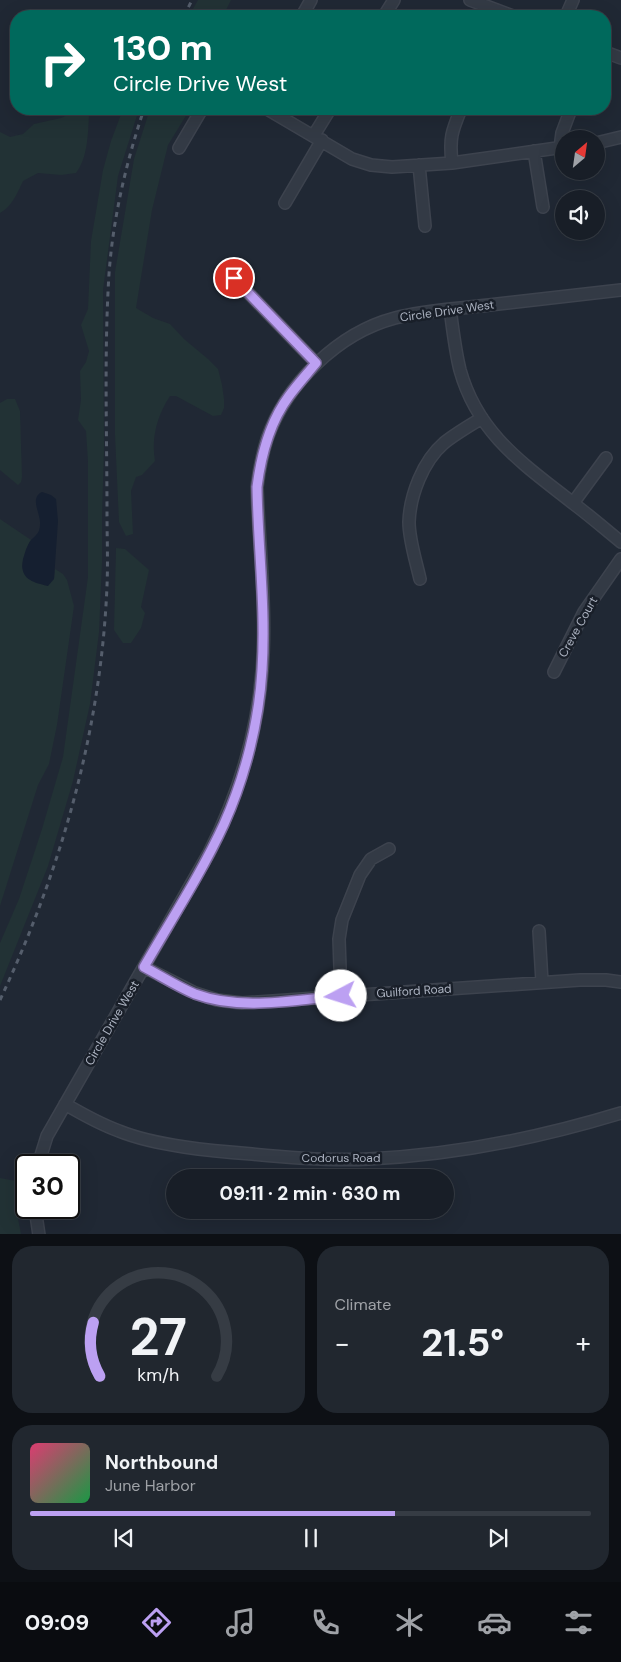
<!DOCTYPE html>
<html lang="en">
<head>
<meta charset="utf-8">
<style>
  body { margin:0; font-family:"DM Sans",sans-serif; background:#21272f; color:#f1f3f6; height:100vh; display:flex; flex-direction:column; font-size:19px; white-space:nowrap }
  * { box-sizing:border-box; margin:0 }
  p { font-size:16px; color:#9fa2a7 }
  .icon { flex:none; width:28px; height:28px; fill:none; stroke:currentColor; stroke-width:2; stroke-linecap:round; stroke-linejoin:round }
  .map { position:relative; height:1234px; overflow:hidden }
  .side { display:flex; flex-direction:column; gap:12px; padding:12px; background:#0d1015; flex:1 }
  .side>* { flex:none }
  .guide { position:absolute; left:10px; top:10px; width:601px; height:105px; border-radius:20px; box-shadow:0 5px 20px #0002,0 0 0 1px #363c44; background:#00695c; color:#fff; overflow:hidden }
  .needle { width:32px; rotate:29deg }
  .buttons { position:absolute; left:555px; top:130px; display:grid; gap:10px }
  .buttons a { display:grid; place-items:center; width:50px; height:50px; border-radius:50%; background:#181e27; box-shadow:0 5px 20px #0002,0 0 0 1px #363c44; font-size:25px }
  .speed { position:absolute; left:15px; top:1154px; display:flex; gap:10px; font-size:25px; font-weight:700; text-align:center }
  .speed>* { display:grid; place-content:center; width:65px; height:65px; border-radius:50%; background:#181e27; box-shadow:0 5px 20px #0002,0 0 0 1px #363c44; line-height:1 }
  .speed .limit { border:2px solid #111; border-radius:8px; background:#fff; color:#111 }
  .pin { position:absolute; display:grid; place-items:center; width:42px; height:42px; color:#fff; margin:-21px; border:2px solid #fff; border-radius:50%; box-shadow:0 1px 5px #0007 }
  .me { position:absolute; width:55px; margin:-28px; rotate:265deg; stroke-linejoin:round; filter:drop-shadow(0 0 4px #0008) }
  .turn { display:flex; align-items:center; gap:18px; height:105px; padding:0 20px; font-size:22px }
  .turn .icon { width:65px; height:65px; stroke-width:2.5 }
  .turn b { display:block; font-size:35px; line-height:42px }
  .big { font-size:38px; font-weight:700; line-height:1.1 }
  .side .card { flex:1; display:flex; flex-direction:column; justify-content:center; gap:8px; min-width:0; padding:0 18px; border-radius:20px; background:#21272f }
  .side .dial { align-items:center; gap:0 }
  .dial svg { height:130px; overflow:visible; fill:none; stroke:#363c44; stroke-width:7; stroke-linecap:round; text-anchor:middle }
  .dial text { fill:#f1f3f6; stroke:none }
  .song { display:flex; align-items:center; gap:15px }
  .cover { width:60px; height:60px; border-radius:8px; background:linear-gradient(135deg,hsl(340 70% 55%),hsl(140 70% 35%)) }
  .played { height:5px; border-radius:2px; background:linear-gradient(90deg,#bca0f2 65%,#363c44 65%) }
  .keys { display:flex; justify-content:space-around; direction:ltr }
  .heat { display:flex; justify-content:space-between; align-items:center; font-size:28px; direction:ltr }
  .side .tiles { flex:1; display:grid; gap:12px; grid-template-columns:1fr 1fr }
  .card:last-child { grid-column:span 2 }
  .trip { position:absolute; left:166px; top:1169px; width:288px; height:50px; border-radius:25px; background:#181e27; box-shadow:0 5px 20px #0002,0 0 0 1px #363c44; font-weight:700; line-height:50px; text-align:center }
  .dock { display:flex; height:80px; justify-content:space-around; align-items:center; background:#0a0c10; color:#9fa2a7 }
  .dock .icon { width:35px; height:35px }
  .dock .on { color:#bca0f2 }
  .dock b { font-size:22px; color:#f1f3f6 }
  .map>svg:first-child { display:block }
  .green { fill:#223235 }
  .water { fill:#151f30 }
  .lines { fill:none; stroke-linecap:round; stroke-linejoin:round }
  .street-casing { stroke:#3d434e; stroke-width:14 }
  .street { stroke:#333a45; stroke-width:11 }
  .rail { stroke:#555e6c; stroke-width:3; stroke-dasharray:5 5; stroke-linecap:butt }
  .route-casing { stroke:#7a689d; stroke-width:12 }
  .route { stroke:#bca0f2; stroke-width:9 }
  .labels { text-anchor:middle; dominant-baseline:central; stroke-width:5; stroke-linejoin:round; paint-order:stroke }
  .street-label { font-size:12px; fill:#adb4c2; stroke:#191f29 }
</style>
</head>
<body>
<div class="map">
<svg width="621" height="1235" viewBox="0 0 621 1235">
  <rect width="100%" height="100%" fill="#202834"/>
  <path class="green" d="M198,0h33l-8,16h-34z
    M82,109l7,6c-1,18 -1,43 -13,58l-15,2 -23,-2 -15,8c-6,13 -11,25 -23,32v-81l10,5 13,-3 11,-10 27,-6z
    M123,109h16l-21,67 -15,114 1,158 -2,70v45l-3,69 -9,72 -17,77 -25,85 -48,120v-43l19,-44 23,-70 21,-72 25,-180v-115l-2,-31 -8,-11 3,-20 -1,-29 6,-9 3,-11 -8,-26 7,-16 3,-68 12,-71 8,-29z
    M150,109h40l-22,36 -16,65 -16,98 17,10 17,6 14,15 24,20 10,10 4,16 2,14v9l-3,7 -8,1 -37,-20h-6c-13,20 -19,42 -15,65l-13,14 -6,2 -5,14 2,43 -7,2 -7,-14 -4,-87v-163l19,-113z
    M7,399h8l5,12 2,66 -1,5 -3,3 -18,-15v-67z
    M0,519l31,21 -5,9 -4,18c10,19 12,15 32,12l1,-10 8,5 4,6 7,26 -17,119 -8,39 -11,21 -38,121z
    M116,548l9,1 24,21 -8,37 4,6 -4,15 -10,15h-8l-9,-13z
    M0,1178l16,3 -1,22 6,31h-21z"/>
  <path class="water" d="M42,492l9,3 5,4 2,22 -4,58 -6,7c-16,-4 -29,-7 -25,-27 2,-6 4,-14 8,-19 5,-5 9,-7 9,-16 1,-10 -11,-26 2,-32z"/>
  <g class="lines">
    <defs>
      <path id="street" d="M470,0l43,16
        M302,16l9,-16
        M384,16l10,-16
        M566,16l7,-16
        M605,52l16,6
        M267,109l85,50 19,6 21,2 60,-4 112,-16
        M314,135l16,-26
        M596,143l25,-6
        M179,148l23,-39
        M560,148l2,-15 9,-24
        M534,151l9,56
        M452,163c-3,-25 0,-32 9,-54
        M419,165l6,61
        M285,203l37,-63
        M234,278l82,85
        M450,309c3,21 5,41 10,61 18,65 65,95 114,134 16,12 31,25 47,38
        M573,503l33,-45
        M420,579c-4,-18 -11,-39 -11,-57 1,-27 14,-61 35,-79 11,-9 25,-17 38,-25
        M554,672l30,-60 37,-53
        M539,931l3,51
        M144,967l51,26 22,7 25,3 338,-23h26l15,2
        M341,996l-2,-57 3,-19 18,-45 11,-16 18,-10
        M65,1104c17,10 35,20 54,27 37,15 93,20 133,23 39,4 79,7 117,5 86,-4 170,-21 252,-46
        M38,1165l9,-29 162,-283c29,-57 48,-118 53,-182 5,-60 -3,-124 -5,-184 2,-16 5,-32 10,-48 19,-55 71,-106 128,-121 30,-8 62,-9 94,-13 44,-5 88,-10 132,-15
        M35,1208l4,27"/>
    </defs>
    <use href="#street" class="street-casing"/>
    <use href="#street" class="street"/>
    <path class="rail" d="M184,16l8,-16
      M0,1000c61,-130 101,-269 107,-414 1,-24 0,-49 0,-73 0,-80 -3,-159 2,-239 4,-56 17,-111 35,-165"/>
  </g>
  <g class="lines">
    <defs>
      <path id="route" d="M234,278l82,85c-9,11 -19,22 -27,33 -20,27 -28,59 -32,91 1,61 9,122 5,183 -3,52 -17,107 -38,154 -23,50 -53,96 -80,143 17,9 34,20 51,27 46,17 98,6 146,2"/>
    </defs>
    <use href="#route" class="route-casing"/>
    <use href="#route" class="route"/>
  </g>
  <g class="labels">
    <g class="street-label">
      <text transform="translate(447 311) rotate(-8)">Circle Drive West</text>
      <text transform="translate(578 627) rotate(-61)">Creve Court</text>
      <text transform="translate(414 991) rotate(-4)">Guilford Road</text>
      <text transform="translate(112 1023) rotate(-60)">Circle Drive West</text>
      <text x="341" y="1158">Codorus Road</text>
    </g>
  </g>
</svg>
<div class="buttons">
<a><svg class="needle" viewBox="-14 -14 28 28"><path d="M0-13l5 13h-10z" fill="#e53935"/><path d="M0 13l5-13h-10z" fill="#9fa2a7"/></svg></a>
<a><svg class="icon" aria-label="sound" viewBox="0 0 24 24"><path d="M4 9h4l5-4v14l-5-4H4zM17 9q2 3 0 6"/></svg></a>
</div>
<div class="speed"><div class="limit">30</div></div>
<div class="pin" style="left:234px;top:278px;background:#d93025"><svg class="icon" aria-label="arrive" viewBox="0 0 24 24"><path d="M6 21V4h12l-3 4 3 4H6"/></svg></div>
<svg class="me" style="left:341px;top:996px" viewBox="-20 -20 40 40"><circle r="19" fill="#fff"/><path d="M0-13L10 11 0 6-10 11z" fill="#bca0f2"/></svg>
<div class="trip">09:11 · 2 min · 630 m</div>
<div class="guide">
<div class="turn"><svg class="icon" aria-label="right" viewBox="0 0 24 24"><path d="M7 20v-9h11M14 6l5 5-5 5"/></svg><div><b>130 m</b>Circle Drive West</div></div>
</div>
</div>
<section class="side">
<div class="tiles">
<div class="card dial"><svg viewBox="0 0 100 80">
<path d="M14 69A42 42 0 1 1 86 69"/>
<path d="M14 69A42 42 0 0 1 10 36" stroke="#bca0f2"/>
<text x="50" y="56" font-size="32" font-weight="700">27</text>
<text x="50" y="72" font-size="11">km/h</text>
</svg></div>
<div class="card"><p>Climate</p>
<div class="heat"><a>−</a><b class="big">21.5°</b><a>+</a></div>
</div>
<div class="card">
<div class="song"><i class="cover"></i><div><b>Northbound</b><p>June Harbor</p></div></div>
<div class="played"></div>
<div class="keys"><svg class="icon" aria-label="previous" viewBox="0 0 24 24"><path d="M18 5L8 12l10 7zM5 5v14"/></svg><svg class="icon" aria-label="pause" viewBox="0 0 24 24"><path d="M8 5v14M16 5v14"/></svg><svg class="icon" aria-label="next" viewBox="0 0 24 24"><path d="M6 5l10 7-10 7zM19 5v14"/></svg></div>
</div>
</div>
</section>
<nav class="dock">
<b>09:09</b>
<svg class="icon on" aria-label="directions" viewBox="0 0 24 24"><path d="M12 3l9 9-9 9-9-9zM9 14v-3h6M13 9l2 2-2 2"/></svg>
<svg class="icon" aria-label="music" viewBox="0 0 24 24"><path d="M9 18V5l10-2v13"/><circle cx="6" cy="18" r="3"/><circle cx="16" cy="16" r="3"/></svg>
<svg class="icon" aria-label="phone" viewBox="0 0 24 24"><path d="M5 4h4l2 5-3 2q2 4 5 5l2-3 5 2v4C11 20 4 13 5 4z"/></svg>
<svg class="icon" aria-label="climate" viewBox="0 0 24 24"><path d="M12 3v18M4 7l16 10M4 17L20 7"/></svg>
<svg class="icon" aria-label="car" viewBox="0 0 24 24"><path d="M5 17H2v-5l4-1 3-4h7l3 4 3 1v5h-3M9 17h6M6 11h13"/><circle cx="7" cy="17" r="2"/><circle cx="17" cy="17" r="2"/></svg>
<svg class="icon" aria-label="filters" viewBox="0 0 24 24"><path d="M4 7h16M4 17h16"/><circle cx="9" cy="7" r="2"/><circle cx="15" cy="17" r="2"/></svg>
</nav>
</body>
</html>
